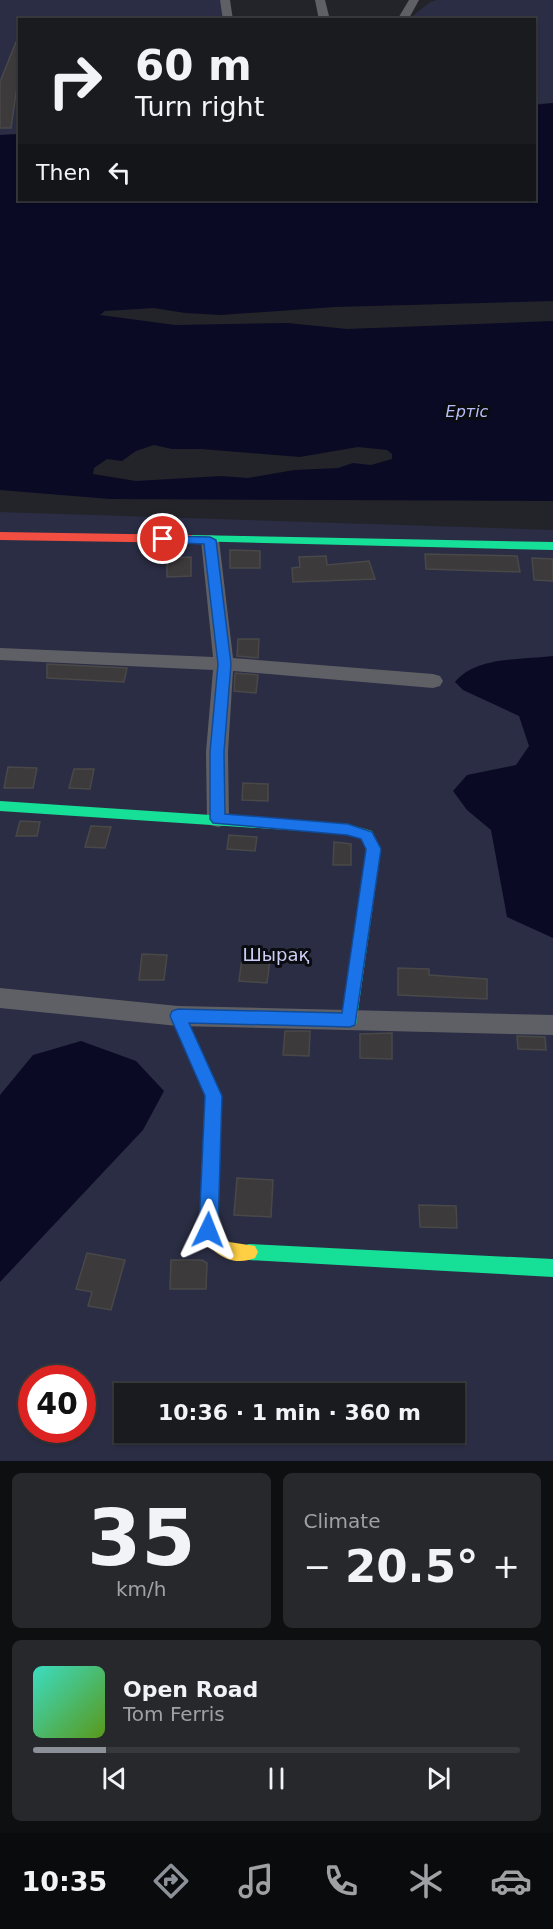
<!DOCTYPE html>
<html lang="en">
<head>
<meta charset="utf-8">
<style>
  body { margin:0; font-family:"DejaVu Sans",sans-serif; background:#27282c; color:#f1f3f6; height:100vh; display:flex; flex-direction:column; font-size:22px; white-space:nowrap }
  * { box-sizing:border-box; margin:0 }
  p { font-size:20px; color:#9fa1a4 }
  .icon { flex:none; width:33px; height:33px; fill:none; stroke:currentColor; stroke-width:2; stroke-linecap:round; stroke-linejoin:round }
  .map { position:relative; height:1461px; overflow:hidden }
  .details { display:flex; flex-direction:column; gap:12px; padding:12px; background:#0e0f11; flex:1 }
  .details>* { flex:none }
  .top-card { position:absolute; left:18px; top:18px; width:518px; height:183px; border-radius:0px; box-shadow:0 2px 4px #0004,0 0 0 2px #38393d; background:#1a1b1f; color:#f1f3f6; overflow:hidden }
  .speed { position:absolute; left:18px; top:1365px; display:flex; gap:12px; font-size:30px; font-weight:700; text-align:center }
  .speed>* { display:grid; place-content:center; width:78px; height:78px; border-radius:50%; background:#1a1b1f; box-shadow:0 2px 4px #0004,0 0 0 2px #38393d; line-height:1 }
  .speed .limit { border:9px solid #d22; background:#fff; color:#111 }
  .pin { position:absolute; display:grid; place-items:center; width:51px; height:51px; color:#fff; margin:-26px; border:3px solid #fff; border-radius:50%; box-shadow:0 2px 6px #0007 }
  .me { position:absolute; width:66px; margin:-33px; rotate:2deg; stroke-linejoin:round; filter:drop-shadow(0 0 4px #0008) }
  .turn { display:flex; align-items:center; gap:21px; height:126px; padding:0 18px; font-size:27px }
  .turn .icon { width:78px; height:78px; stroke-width:2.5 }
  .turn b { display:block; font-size:42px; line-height:51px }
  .then { display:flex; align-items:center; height:57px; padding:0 18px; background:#0003; gap:12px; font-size:22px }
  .big { font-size:45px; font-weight:600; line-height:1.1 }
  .details .card { flex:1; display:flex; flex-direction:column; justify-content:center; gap:9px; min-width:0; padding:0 21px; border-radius:9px; background:#27282c }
  .details .dial { align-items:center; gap:0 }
  .dial b { font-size:78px; line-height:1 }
  .song { display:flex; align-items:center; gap:18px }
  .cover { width:72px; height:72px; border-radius:9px; background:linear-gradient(135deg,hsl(170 70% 55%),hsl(90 70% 35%)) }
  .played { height:6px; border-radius:3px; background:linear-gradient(90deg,#8c9099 15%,#38393d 15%) }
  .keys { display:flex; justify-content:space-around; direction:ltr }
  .heat { display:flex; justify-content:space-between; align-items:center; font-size:33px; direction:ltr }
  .details .tiles { flex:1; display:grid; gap:12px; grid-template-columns:1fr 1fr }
  .card:last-child { grid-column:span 2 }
  .trip { position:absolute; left:114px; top:1383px; width:351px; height:60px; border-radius:0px; background:#1a1b1f; box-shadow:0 2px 4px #0004,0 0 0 2px #38393d; font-weight:600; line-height:60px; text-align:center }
  .dock { display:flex; height:96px; justify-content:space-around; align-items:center; background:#0a0b0c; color:#9fa1a4 }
  .dock .icon { width:42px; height:42px }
  .dock .active { color:#8c9099 }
  .dock b { font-size:27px; color:#f1f3f6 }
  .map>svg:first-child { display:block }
  .green { fill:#2b2d44; fill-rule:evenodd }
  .water { fill:#0a0a24; fill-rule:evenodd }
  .building { fill:#3c3a3b; stroke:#494849; stroke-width:1.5 }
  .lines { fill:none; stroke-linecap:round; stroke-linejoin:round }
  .street { fill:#5f6065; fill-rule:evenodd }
  .fast { fill:#16e098; fill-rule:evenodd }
  .slow { fill:#ffcf43; fill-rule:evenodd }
  .jam { fill:#f24e42; fill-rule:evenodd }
  .route { fill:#1a73e8; stroke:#114b97; stroke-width:1.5 }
  .labels { text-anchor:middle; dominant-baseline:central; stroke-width:6; stroke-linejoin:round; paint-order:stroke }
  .far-water-label { font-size:16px; font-style:italic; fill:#b7bdfa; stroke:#0b0c10 }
  .park-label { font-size:18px; fill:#cbcff5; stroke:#0b0c10 }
</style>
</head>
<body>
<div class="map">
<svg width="553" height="1461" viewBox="0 0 553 1461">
  <rect width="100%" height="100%" fill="#232429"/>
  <path class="green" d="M0,0h229l2,19 -211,1 -1,114 -19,1z
    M437,0h116v103l-19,1v-84l-125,-1 21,-17z
    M0,512l553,18v931h-553zM32,1378h50v52h-50zM124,1394h330v38h-330z"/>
  <path class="water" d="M553,103v198l-218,6 -115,8 -35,-2 -31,-5 -49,3 -5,4 75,10 113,-2 59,6 206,-8v180l-443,-2 -110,-9v-355l19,-1 1,66h514v-95zM154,445l18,4h29l99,8 58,-10 29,3 5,4v5l-21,6 -18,-2 -15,5 -44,2 -46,8 -27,-2 -85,5 -43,-7 1,-6 13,-9 15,2 14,-10z
    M553,656v282l-46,-21 -16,-87 -24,-20 -14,-19 14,-16 49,-10 13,-19 -10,-30 -56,-26 -8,-8c21,-26 67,-22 98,-26z
    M81,1041l55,20 28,30 -21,39 -143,152v-187l33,-40z"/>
  <path class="building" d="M16,42l4,1v22l-9,63h-11v-46z
    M230,550l30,1v17h-30z
    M425,554l92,2 3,16 -94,-3z
    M326,556l1,9 42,-4 6,18 -82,3 -1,-14 8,-1 -1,-10z
    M191,557v19l-24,1v-19z
    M532,558l21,1v22l-19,-1z
    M238,639h21l-1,19 -21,-2z
    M47,664l80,4 -3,14 -77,-4z
    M235,673l23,2 -2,18 -22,-2z
    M8,767l29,1 -4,20h-29z
    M74,769h20l-4,20 -21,-1z
    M243,783l25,1v17l-26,-1z
    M20,821l20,1 -3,14h-21z
    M91,826l20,1 -6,21 -20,-1z
    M229,835l28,2 -2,14 -28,-2z
    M334,842l17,2v21h-18z
    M142,954l25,1 -3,25h-25z
    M242,958l28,2 -3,23 -28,-2z
    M398,968l31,1v6l58,4v20l-89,-4z
    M285,1031h25l-1,25 -26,-1z
    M392,1033v26l-32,-1v-24z
    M517,1036l28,1 1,13 -28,-1z
    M237,1178l36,2 -2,37 -37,-2z
    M419,1205l37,1 1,22 -37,-1z
    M87,1253l38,7 -14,50 -23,-4 4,-14 -16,-3z
    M171,1260h31l5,3 -1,26h-36z"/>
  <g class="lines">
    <path class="street" d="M220,0h10l3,20h-10z
      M315,0h10l5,20h-11z
      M409,0h10l-11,20h-11z
      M210,535l6,1 3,4 14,118 200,16 7,2 3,5 -3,5 -7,2 -200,-17 -5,81 1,67 -3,6 -8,2 -8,-2 -3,-6 -1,-67 7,-82 -213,-10v-12l213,9 -12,-117 3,-4z
      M0,988l178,18 375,9v20l-375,-9 -178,-18z"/>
    <path class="fast" d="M191,535l362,7v8l-366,-9 -2,-2z
      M0,801l348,23 24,7 9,18 -25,176 -6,2 -6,-2 -2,-5 25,-171 -5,-10 -14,-5 -348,-23z
      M249,1244l304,15v18l-304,-17 -6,-2 -3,-6 3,-6z"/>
    <path class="slow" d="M178,1009l6,2 2,5 35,80 -4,133 12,13 26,4 3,6 -3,6c-25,10 -46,-6 -56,-28l6,-134 -35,-80 2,-5z"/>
    <path class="jam" d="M0,532l191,3 6,4 -6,4 -191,-3z"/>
  </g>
  <path class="route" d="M163,536l47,1 6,3 15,124 -7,88 1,62 123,10 24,8 9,17 -26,176 -5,2 -161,-4 33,73 -4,134 -3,6 -7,3 -6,-3 -3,-6 6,-134 -35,-80 2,-5 6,-2 164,4 24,-164 -5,-10 -14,-4 -134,-12 -3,-4v-67l8,-88 -14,-120 -45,-2v-5z"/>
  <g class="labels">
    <g class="far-water-label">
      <text x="467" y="411">Ертіс</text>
    </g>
    <g class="park-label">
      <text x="276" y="954">Шырақ</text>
    </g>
  </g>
</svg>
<div class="speed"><div class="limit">40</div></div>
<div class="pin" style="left:163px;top:539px;background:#d93025"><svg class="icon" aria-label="arrive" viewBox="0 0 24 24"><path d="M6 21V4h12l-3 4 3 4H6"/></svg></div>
<svg class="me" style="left:208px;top:1230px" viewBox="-20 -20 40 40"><path d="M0-17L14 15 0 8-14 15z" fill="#1a73e8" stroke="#fff" stroke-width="4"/></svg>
<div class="trip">10:36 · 1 min · 360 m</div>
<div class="top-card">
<div class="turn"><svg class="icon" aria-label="right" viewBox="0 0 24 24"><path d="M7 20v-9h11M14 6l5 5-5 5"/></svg><div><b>60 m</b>Turn right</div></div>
<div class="then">Then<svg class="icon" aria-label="left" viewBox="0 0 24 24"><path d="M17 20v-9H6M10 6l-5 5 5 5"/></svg></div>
</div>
</div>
<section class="details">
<div class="tiles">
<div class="card dial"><b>35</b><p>km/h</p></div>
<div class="card"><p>Climate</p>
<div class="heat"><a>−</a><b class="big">20.5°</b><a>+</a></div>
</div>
<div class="card">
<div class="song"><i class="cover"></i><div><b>Open Road</b><p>Tom Ferris</p></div></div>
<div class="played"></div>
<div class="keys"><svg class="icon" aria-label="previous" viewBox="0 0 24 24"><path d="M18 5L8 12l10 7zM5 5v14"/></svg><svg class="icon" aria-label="pause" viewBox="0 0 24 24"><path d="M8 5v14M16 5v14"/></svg><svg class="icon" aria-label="next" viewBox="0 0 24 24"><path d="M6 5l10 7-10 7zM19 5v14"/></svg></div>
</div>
</div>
</section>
<nav class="dock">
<b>10:35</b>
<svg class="icon active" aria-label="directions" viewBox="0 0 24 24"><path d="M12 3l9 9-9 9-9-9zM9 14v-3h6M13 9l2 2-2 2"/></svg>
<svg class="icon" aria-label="music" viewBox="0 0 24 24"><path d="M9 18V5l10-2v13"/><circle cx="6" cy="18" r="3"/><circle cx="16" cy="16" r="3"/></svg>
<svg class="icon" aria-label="phone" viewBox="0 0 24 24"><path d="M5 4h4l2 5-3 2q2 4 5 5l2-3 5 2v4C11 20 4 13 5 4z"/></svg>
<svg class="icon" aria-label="climate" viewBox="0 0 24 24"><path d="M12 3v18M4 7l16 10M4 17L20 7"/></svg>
<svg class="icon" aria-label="car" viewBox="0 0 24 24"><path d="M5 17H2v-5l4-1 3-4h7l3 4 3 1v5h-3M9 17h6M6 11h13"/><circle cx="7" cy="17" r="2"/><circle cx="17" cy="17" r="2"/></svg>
</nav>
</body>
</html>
